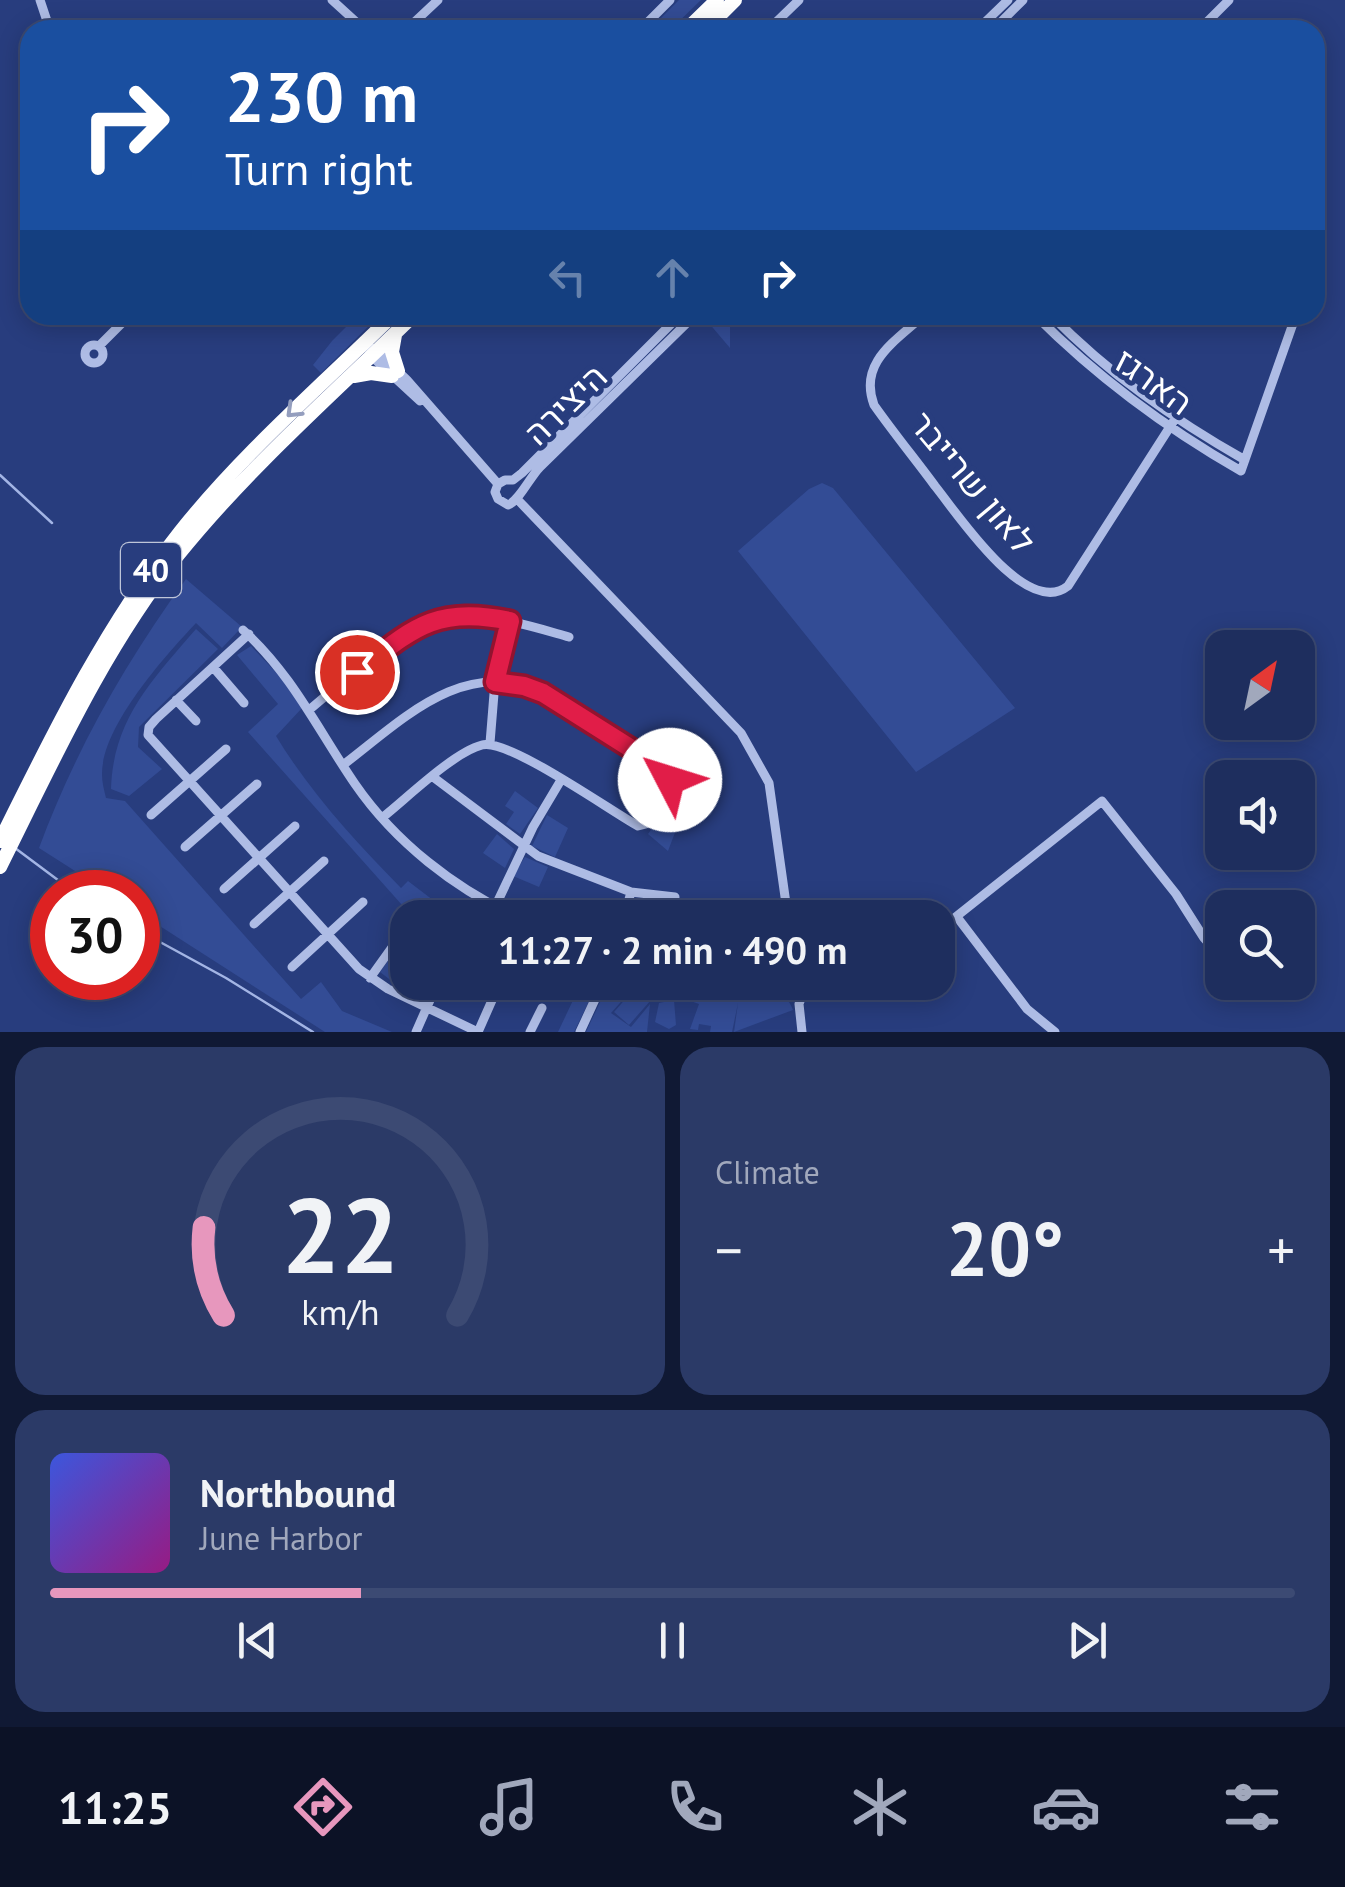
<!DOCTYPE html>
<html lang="en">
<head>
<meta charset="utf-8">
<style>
  body { margin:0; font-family:"PT Sans",Heebo,sans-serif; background:#2b3a67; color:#f1f3f6; height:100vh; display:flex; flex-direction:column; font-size:38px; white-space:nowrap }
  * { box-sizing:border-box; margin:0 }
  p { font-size:32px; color:#a1a8bc }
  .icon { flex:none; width:55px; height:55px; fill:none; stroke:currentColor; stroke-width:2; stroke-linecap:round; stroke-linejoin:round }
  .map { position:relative; height:1032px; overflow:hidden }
  .drawer { display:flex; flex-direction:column; gap:15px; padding:15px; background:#101934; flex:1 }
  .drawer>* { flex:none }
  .guide { position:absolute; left:20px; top:20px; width:1305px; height:305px; border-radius:30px; box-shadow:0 5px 25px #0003,0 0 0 2px #3c4a73; background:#1a4fa0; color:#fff; overflow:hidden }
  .needle { width:65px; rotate:33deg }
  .fabs { position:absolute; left:1205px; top:630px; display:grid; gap:20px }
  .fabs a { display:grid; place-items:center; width:110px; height:110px; border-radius:20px; background:#1e2e5e; box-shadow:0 5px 25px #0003,0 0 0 2px #3c4a73; font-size:50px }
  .speed { position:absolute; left:30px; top:870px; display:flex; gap:20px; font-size:50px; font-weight:700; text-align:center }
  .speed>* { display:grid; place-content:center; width:130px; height:130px; border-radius:50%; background:#1e2e5e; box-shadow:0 5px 25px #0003,0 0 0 2px #3c4a73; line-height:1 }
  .speed .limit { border:15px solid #d22; background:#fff; color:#111 }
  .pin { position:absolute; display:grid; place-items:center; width:85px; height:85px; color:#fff; margin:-42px; border:5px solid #fff; border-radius:50%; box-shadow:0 2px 10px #0007 }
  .me { position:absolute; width:110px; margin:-55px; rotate:310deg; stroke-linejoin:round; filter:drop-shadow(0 0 8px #0008) }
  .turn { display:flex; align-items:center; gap:35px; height:210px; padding:0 40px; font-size:45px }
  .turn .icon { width:130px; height:130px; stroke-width:2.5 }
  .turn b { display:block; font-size:70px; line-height:85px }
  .lanes { display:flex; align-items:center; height:95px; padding:0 40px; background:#0003; justify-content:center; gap:50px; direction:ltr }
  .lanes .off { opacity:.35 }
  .big { font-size:75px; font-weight:700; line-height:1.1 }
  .drawer .widget { flex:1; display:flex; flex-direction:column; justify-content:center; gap:15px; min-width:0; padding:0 35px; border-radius:30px; background:#2b3a67 }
  .drawer .dial { align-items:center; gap:0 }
  .dial svg { height:260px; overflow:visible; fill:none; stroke:#3c4a73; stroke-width:7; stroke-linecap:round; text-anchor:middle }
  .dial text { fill:#f1f3f6; stroke:none }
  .song { display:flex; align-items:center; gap:30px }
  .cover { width:120px; height:120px; border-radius:15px; background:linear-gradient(135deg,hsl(230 70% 55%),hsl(310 70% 35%)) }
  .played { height:10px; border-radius:5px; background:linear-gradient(90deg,#e797bd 25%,#3c4a73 25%) }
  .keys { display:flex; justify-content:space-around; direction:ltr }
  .heat { display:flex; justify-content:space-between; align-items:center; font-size:55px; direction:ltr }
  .drawer .tiles { flex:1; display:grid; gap:15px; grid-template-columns:1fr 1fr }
  .widget:last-child { grid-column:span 2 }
  .trip { position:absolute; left:390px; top:900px; width:565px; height:100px; border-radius:30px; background:#1e2e5e; box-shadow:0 5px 25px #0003,0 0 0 2px #3c4a73; font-weight:700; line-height:100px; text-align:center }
  .tabs { display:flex; height:160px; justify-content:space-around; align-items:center; background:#0c1226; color:#a1a8bc }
  .tabs .icon { width:70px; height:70px }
  .tabs .current { color:#e797bd }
  .tabs b { font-size:45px; color:#f1f3f6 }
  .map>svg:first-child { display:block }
  .green { fill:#334c95 }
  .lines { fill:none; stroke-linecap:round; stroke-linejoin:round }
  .stream { stroke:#a3b5e5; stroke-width:2.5 }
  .minor { stroke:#aebce5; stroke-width:9 }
  .highway { stroke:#fff; stroke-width:14 }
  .oneway { stroke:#949ebe }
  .route-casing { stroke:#92132f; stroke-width:25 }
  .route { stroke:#e11d48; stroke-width:18 }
  .labels { text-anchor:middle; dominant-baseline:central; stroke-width:10; stroke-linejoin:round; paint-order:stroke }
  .shield { fill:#283d7e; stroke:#bec5d8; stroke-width:2.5 }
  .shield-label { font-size:32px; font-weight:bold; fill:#fff }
  .street-label { font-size:35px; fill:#fff; stroke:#283d7e }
</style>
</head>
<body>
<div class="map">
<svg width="1345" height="1032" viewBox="0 0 1345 1032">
  <rect width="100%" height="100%" fill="#283d7e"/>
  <path class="green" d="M679,0h22l-31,30h-21z
    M358,315h22l-59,58 -8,-8 19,-24z
    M702,315h28v33z
    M822,483l11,5 182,220 -99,64 -178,-221 71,-62z
    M186,579l56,48 -20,21 -26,-25c-31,33 -95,104 -94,152 0,7 2,15 4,23l19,3 176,198 20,-17 21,29 50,21h-67l-187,-120v-20h-30l-69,-44c36,-97 86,-185 147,-269z
    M196,629l22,20 -79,78 -1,20 24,22 -33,27 -18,-7c2,-70 42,-110 85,-160z
    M251,646l36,38 15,24 -26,28c34,56 79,105 125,152l7,-7 38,29 -5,7h-26l-5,-3 -162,-182 30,-28 -41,-49z
    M698,772l-30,79 -20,-17 24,-34 6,-21z
    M515,791l23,17 -18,26 -14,-10 8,-12 -9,-6z
    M547,815l21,13 -13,29 -23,-11z
    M497,834l17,15 -9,19 -22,-15z
    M525,857l23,10 -9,20 -26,-11z
    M402,941l5,3v8l-14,30 -13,-10z
    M548,983h32l15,6 -21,43h-16l17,-36z
    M609,983c49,-1 117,-9 163,6 11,3 17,11 21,21l-59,22 4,-29 -6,29h-22l1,-6 -12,-2 -1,6 -8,-1 9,-25 -20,-7 -27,2 -16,-14 -25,28 20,14 19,-23 -3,28h-61z
    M636,987l15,13 -22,25 -15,-13z
    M674,1000l2,25 -7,4 -14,-7 4,-19z"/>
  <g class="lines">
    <path class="stream" d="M0,475l52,48
      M15,848l59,44
      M138,930l88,48 87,54"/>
    <path class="minor" d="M40,0l10,30
      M332,0l33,30
      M406,30l32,-30
      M640,30l30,-30
      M768,30l31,-30
      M977,30l31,-30
      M993,30l30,-30
      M1199,30l30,-30
      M924,315c-28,26 -66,47 -50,90 19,27 41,54 61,81 22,27 91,133 133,100l107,-167
      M1035,315c63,63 129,112 206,156l55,-156
      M1051,315c58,59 122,104 194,145
      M364,344l13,7 30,29 91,104 -3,8 3,7 10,6c11,-4 22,-28 32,-38l155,-152
      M85 354a9 9 0 1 1 18 0a9 9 0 1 1-18 0Z
      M99,346l31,-31
      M369,354l51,47
      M498,484l7,-4h8l9,-7 158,-158
      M518,500l223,233 28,50 19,135
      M243,630c49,44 75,100 112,154 40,58 100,105 164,134
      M249,634l-93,85 -7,8 -1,8 211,234 29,20 90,43
      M213,667l31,36
      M176,700l20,21
      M309,710c28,-23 82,-73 113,-86 46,-19 101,0 147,13
      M490,743l6,-74 14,-48
      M343,765c58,-44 121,-110 200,-72l119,75 7,12 -7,21 -16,23 -8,2c-29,-16 -130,-88 -156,-81 -28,7 -75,53 -99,72
      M433,777l105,79 93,36 44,5
      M151,815l75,-66
      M185,847l72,-63
      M224,889l71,-63
      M495,907l38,-80 28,-47
      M957,917l70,92 28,23
      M624,918l7,-26
      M254,924l70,-63
      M938,931l164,-130 74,93 28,44 18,20
      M292,967l71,-65
      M370,978l38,-53
      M782,982l8,11 12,-2
      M1248,982l25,14
      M416,1032l22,-50
      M478,1032l19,-43
      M530,1032l12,-24
      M580,1032l23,-50
      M802,1032l-3,-28 8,-22"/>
    <path class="highway" d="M686,30l31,-30
      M705,30l30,-30
      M395,335l-3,17 6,19
      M354,376l17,-3 21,3
      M0,841c53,-107 105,-214 180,-309 63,-79 141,-146 213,-217
      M0,867c53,-106 103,-218 178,-312 70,-87 156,-162 236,-240"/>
  </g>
  <defs><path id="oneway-chevron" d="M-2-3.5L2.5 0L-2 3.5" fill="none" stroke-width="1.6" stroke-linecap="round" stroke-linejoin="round" transform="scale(2.5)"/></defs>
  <use class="oneway" href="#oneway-chevron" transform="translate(293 411) rotate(136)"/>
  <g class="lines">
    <defs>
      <path id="route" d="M357,672c55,-43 78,-67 153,-51l-15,61 29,4 19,7 119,75 8,12"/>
    </defs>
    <use href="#route" class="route-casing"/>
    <use href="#route" class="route"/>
  </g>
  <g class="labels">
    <rect class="shield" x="121" y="543" width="60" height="54" rx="8"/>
    <g class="shield-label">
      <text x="151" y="570">40</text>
    </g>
    <g class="street-label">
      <text transform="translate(1154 381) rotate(36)">הארגז</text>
      <text transform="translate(565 404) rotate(-44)">היצירה</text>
      <text transform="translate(973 482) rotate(50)">לאון שרייבר</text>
    </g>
  </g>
</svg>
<div class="fabs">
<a><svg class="needle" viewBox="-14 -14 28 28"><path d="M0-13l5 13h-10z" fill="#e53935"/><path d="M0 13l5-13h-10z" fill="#a1a8bc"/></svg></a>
<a><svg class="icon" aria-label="sound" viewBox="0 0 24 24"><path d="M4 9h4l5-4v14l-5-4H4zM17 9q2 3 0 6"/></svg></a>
<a><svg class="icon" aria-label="search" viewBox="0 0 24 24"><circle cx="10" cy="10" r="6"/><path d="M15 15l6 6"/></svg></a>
</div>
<div class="speed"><div class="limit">30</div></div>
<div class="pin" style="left:357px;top:672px;background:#d93025"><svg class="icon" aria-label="arrive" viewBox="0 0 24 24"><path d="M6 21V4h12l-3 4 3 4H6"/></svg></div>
<svg class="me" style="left:670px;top:780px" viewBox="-20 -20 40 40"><circle r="19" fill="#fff"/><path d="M0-13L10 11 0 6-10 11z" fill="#e11d48"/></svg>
<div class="trip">11:27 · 2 min · 490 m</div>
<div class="guide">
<div class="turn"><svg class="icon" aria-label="right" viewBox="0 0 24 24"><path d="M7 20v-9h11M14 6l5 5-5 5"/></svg><div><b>230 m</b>Turn right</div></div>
<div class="lanes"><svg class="icon off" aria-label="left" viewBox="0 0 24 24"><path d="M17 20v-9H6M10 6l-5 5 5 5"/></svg><svg class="icon off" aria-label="ahead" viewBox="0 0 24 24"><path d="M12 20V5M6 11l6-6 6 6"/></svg><svg class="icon" aria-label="right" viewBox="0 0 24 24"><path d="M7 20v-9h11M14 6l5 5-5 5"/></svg></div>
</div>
</div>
<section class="drawer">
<div class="tiles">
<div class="widget dial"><svg viewBox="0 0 100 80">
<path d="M14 69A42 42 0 1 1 86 69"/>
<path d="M14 69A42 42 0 0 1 8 42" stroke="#e797bd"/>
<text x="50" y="56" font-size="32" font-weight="700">22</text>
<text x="50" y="72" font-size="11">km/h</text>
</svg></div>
<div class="widget"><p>Climate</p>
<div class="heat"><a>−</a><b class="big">20°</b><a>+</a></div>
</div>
<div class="widget">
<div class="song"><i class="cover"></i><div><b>Northbound</b><p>June Harbor</p></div></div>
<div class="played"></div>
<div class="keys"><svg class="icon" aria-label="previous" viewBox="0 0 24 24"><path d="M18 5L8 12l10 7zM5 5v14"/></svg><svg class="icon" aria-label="pause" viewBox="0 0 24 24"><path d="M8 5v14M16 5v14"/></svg><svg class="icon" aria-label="next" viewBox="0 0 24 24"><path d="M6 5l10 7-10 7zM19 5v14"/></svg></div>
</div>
</div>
</section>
<nav class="tabs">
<b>11:25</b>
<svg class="icon current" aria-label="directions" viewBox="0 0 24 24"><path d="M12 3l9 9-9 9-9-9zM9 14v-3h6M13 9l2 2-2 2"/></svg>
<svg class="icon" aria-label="music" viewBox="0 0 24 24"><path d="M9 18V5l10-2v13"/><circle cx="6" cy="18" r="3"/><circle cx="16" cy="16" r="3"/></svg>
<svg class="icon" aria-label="phone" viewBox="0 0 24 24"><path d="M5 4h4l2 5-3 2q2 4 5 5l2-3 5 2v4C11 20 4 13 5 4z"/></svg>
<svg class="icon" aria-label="climate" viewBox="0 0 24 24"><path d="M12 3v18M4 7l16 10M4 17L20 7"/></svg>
<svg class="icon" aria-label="car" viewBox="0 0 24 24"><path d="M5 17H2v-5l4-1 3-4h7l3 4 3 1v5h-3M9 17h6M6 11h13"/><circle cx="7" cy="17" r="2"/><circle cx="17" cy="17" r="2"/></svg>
<svg class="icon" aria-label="filters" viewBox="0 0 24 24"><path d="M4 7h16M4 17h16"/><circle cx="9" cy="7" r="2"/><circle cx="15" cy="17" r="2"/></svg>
</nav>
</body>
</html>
